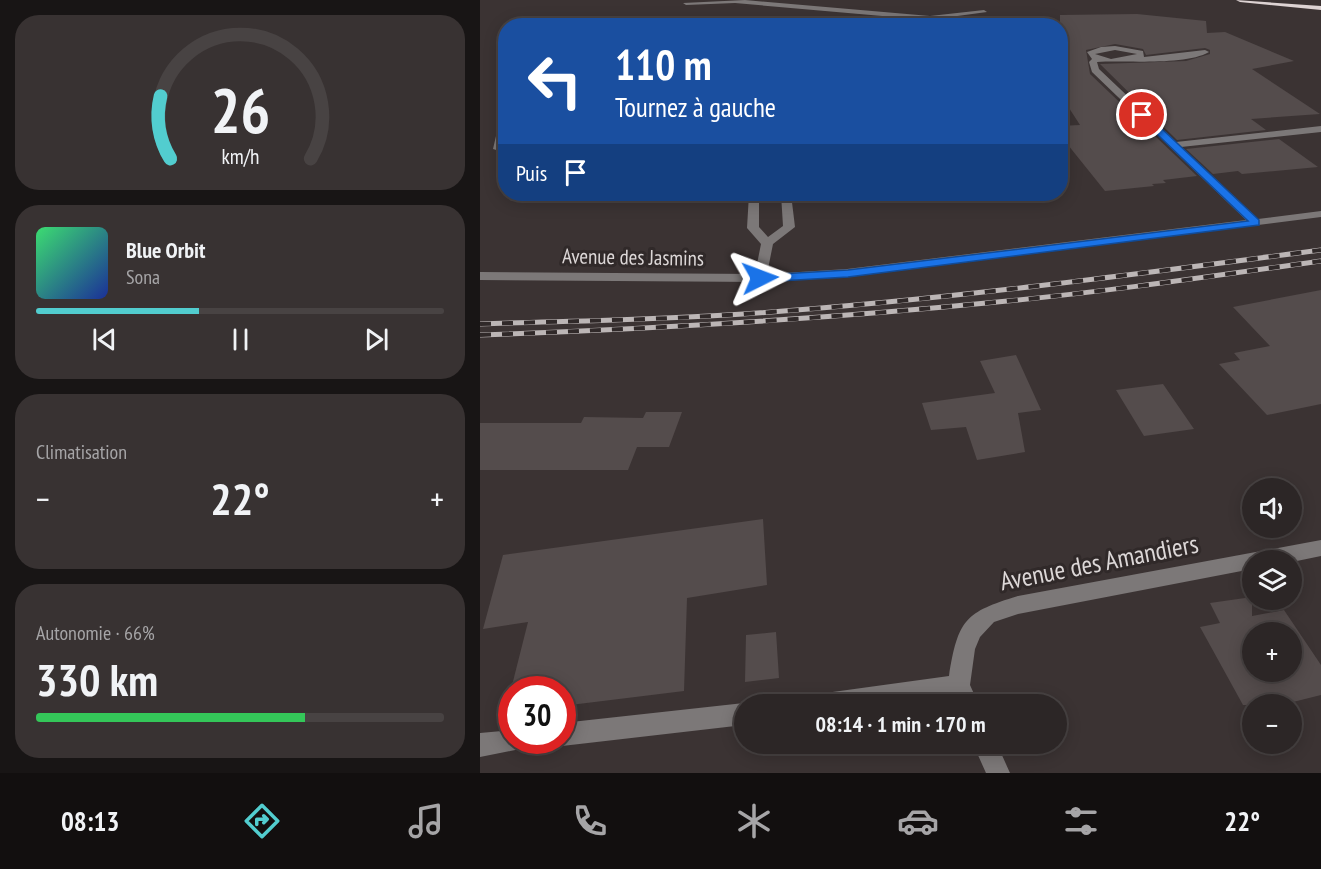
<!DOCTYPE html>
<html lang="fr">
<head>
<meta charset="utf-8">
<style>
  body { margin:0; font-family:"PT Sans Narrow",sans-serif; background:#383232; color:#f1f3f6; height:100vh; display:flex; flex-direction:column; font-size:22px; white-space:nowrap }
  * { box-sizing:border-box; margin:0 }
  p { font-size:20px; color:#a6a5a7 }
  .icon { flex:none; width:33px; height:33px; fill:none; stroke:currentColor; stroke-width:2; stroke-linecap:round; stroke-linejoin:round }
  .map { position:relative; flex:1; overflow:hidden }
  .side { display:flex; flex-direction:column; gap:15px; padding:15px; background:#181515; width:480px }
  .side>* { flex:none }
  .banner { position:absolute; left:18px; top:18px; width:570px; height:183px; border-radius:24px; box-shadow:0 3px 15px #0003,0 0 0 2px #484343; background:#1a4fa0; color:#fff; overflow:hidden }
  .fabs { position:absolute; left:762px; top:478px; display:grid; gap:12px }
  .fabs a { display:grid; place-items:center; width:60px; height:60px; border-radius:50%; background:#2c2626; box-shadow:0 3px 15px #0003,0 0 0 2px #484343; font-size:30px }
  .speed { position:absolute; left:18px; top:676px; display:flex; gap:12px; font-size:30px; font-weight:700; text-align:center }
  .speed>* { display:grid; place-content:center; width:78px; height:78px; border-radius:50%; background:#2c2626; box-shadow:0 3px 15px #0003,0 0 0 2px #484343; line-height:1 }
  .speed .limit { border:9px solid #d22; background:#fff; color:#111 }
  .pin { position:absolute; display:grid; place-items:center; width:51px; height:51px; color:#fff; margin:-26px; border:3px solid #fff; border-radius:50%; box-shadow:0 2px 6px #0007 }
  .me { position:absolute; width:66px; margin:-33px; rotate:87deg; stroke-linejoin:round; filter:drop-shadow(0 0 4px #0008) }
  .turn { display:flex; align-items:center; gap:21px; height:126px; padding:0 18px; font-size:27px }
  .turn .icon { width:78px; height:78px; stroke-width:2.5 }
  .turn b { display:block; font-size:42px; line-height:51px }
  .then { display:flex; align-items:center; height:57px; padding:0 18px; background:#0003; gap:12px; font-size:22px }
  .big { font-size:45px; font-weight:800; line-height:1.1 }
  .side .widget { flex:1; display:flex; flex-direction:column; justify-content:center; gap:9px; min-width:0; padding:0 21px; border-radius:24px; background:#383232 }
  .side .dial { align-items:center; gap:0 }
  .dial svg { height:156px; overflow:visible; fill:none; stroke:#484343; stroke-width:7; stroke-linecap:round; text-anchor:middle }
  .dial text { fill:#f1f3f6; stroke:none }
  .song { display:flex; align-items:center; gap:18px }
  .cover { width:72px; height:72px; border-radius:9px; background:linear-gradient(135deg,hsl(140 70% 55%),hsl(230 70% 35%)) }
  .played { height:6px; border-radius:3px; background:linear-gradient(90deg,#52cdcf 40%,#484343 40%) }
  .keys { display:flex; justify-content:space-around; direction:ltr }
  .heat { display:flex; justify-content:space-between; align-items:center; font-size:33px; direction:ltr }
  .charge { height:9px; border-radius:4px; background:linear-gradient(90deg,#34c759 66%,#484343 0) }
  .trip { position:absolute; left:254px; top:694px; width:333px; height:60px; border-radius:30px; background:#2c2626; box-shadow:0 3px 15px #0003,0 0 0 2px #484343; font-weight:800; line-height:60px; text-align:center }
  .dock { display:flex; height:96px; justify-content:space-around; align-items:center; background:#120f0f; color:#a6a5a7 }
  .dock .icon { width:42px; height:42px }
  .dock .selected { color:#52cdcf }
  .dock b { font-size:27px; color:#f1f3f6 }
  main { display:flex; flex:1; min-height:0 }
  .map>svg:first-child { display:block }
  .building { fill:#544c4c; fill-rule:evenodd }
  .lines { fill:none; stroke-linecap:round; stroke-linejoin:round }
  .minor { fill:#7c7878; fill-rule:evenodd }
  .highway { fill:#ddd3d3; fill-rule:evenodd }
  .rail-casing { stroke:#bcb6b6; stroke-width:5 }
  .rail { stroke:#302929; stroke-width:4; stroke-dasharray:11; stroke-linecap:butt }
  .route { fill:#1a73e8; stroke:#114b97; stroke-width:1.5 }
  .labels { text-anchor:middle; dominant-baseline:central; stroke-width:6; stroke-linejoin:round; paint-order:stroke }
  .street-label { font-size:21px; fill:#dcd7d7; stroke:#302929 }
  .near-street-label { font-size:26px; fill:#dcd7d7; stroke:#302929 }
</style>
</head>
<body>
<main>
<section class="side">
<div class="widget dial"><svg viewBox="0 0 100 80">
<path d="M14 69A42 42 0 1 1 86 69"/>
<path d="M14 69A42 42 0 0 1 9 37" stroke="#52cdcf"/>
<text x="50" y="56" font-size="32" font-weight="700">26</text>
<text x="50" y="72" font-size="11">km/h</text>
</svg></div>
<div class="widget">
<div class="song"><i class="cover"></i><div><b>Blue Orbit</b><p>Sona</p></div></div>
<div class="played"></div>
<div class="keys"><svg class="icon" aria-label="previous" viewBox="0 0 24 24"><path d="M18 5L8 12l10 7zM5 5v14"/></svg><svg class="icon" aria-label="pause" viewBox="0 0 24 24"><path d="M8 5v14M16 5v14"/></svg><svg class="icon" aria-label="next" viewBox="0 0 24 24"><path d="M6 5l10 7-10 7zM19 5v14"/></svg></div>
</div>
<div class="widget"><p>Climatisation</p>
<div class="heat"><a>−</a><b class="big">22°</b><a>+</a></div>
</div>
<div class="widget"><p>Autonomie · 66%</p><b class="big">330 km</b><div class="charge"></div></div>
</section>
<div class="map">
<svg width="841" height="773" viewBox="0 0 841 773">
  <rect width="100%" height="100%" fill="#3b3333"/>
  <path class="building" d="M657,14l69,7 1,12 18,-1 69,29 -42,8 68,45 -69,5 15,11 -89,10 -77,-76 86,-3 24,-7v-4l-5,-2 -59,7 -3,-6 -28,-5 -29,6 4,24 107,102 -34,4 3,3 -14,1 2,2 -49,5 -45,-56v-9l20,-1 -20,-31v-79z
    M799,139l39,28 -76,7 -4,-3 -25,3 -27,-25z
    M841,290v114l-54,11 -48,-51 21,-4 -6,-7 36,-7 -37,-39z
    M536,355l25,55 -23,3 7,39 -48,8 -11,-33 -35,3 -9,-27 73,-10 -15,-32z
    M683,384l31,45 -50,7 -28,-46z
    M166,412h36l-13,35h-32l-9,23h-148v-47h101l3,-6 59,1z
    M283,519l4,66 -80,13 -3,93 -122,15v-16h-50v22l-7,1 23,-91 -45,7 20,-74z
    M772,597v19l32,-6 37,55v30l-40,10h-38l-43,-78 20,-4 -10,-20zM772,633h40v39h-40z
    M296,632l3,46 -34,4 1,-47z"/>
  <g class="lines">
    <path class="minor" d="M265,0l185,16 54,-6 3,2 -52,7 5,7h-7l-5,-6 -193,-17 -49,2 -3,-2z
      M635,46l28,5 1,6 61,-7 4,2c-24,14 -85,8 -112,10l2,7 77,73 145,-16v6l-140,15 77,72 63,-8v6l-474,60 -87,5 -280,-2v-8l275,2 6,-30 -14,-16 2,-34h10v33l9,10 15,-11 -2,-32h10l4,33 -22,17 -6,30 80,-5 399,-49 -154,-148 -3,-10 3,-3 -5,-7 14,-5zM635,50l22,4 -26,5 -16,-5z
      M26,108l-3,39h3v6l-13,-4 9,-39z
      M841,540v16l-29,6 -40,-1v8l-234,45 -24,8 -14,15 -5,12 -5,36 9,20h-23l-3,-7 -53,7h-93l3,-8 8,-3 131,-18c9,-56 16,-64 69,-80z
      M264,703l5,2h-5v20l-182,21 -9,-5h9v-18z
      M32,730v11h12l-4,8 -40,8v-24z
      M493,744h24l13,29h-24z"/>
    <path class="highway" d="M756,0l85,6v4l-81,-8z"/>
    <defs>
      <path id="rail" d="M0,324c88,-3 176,-4 263,-10 194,-13 386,-39 578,-64
        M0,335c173,-6 345,-16 517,-33 108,-10 216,-26 324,-41"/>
    </defs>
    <use href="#rail" class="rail-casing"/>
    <use href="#rail" class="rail"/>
  </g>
  <path class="route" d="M659,113h6l114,107v5l-411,52 -88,5 -6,-4 6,-3 88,-5 400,-49 -109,-104z"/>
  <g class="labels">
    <g class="street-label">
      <text transform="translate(153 257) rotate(1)">Avenue des Jasmins</text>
    </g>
    <g class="near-street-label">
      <text transform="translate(619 562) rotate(-11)">Avenue des Amandiers</text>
    </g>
  </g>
</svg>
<div class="fabs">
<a><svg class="icon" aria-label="sound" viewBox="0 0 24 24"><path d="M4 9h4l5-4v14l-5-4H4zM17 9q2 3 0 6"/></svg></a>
<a><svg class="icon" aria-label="layers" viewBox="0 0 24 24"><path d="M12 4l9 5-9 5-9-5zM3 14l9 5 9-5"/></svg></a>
<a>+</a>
<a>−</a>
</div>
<div class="speed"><div class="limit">30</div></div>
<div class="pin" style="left:662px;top:115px;background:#d93025"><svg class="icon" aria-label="arrive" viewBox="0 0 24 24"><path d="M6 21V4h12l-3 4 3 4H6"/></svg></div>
<svg class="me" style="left:280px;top:278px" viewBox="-20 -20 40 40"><path d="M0-17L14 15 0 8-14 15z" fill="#1a73e8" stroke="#fff" stroke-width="4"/></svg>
<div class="trip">08:14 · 1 min · 170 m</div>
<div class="banner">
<div class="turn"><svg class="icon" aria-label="left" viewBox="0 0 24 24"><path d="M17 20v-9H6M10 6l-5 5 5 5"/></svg><div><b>110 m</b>Tournez à gauche</div></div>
<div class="then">Puis<svg class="icon" aria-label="arrive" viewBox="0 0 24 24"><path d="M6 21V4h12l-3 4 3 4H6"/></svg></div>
</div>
</div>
</main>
<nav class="dock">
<b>08:13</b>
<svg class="icon selected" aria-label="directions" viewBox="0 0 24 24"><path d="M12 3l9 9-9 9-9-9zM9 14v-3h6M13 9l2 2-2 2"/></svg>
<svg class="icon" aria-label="music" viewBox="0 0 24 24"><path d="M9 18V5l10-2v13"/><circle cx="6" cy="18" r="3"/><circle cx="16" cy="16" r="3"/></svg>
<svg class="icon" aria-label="phone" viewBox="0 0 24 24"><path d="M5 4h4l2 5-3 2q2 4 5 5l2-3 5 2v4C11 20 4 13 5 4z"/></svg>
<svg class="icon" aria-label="climate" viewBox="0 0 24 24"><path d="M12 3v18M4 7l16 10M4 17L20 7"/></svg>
<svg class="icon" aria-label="car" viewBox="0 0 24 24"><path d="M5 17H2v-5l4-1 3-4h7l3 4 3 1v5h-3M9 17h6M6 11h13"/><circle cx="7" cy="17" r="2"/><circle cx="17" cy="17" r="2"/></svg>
<svg class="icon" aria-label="filters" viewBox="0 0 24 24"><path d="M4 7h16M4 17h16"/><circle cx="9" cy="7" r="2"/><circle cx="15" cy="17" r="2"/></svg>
<b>22°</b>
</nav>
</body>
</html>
